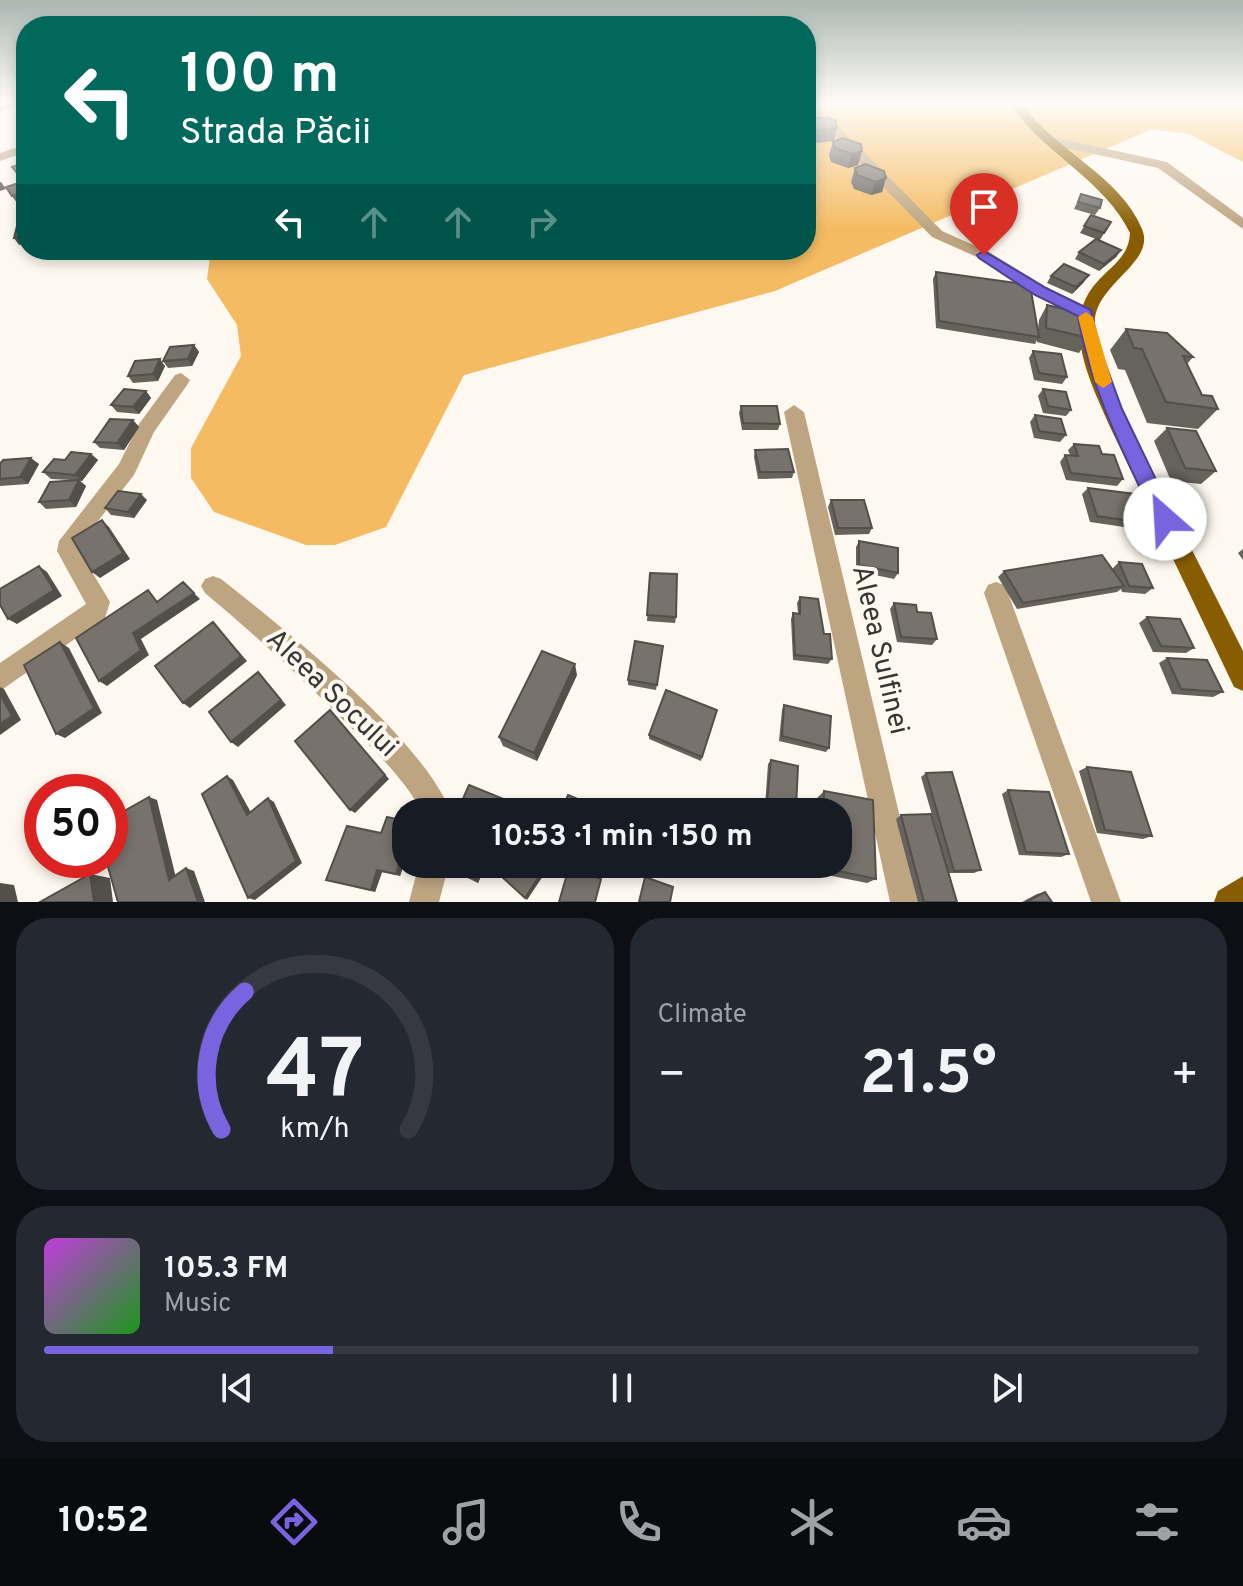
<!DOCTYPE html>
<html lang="en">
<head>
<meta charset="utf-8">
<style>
  body { margin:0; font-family:Overpass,sans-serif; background:#242831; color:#f1f3f6; height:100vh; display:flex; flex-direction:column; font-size:30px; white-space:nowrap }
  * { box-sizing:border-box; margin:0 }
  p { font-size:26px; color:#9ea1a6 }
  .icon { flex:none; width:44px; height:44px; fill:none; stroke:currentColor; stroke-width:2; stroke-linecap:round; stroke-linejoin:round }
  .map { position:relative; height:902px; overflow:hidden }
  .sheet { display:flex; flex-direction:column; gap:16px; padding:16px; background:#0d0f14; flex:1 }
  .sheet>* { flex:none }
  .guide { position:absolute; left:16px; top:16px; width:800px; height:244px; border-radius:32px; box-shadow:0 4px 12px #0003; background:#00695c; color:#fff; overflow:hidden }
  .speed { position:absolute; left:24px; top:774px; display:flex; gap:16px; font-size:40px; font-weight:700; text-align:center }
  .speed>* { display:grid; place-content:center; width:104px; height:104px; border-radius:50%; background:#171b24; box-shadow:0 4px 12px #0003; line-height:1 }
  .speed .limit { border:12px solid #d22; background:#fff; color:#111 }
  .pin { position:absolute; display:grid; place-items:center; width:68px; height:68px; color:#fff; margin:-82px -34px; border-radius:50% 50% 50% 0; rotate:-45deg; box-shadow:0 0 8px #0007 }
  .pin .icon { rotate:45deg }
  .me { position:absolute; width:88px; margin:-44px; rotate:334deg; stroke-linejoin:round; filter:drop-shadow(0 0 6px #0008) }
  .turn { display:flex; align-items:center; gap:28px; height:168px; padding:0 32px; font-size:36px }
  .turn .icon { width:104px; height:104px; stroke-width:2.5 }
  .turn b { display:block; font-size:56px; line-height:68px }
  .lanes { display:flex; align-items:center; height:76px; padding:0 32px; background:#0003; justify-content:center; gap:40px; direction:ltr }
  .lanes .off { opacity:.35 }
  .big { font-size:60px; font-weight:700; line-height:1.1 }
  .sheet .widget { flex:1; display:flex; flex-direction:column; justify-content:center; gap:12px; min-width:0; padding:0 28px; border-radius:32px; background:#242831 }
  .sheet .dial { align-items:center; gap:0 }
  .dial svg { height:208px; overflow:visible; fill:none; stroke:#363941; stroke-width:7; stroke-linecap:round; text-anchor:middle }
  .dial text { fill:#f1f3f6; stroke:none }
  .song { display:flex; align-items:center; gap:24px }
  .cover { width:96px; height:96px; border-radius:12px; background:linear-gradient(135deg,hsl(290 70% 55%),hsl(120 70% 35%)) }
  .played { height:8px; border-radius:4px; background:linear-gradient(90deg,#7864df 25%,#363941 25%) }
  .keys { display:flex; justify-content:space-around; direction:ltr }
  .heat { display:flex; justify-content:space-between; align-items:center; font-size:44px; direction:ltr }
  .sheet .tiles { flex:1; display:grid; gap:16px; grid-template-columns:1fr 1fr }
  .widget:last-child { grid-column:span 2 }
  .trip { position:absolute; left:392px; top:798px; width:460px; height:80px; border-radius:32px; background:#171b24; box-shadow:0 4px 12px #0003; font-weight:700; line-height:80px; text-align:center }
  .dock { display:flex; height:128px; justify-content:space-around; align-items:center; background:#090b0e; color:#9ea1a6 }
  .dock .icon { width:56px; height:56px }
  .dock .on { color:#7864df }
  .dock b { font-size:36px; color:#f1f3f6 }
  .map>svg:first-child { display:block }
  .forest { fill:#f4bb62 }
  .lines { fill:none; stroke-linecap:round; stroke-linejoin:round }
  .minor { fill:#bda581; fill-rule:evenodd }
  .major { fill:#885d02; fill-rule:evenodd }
  .highway { fill:#664a19; fill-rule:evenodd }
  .wall { fill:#66625c }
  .shaded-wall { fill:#53504b }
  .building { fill:#77726b; stroke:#53504b; stroke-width:2 }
  .route { fill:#7864df; stroke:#4e4191; stroke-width:2 }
  .slow { fill:#f59e0b }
  .labels { text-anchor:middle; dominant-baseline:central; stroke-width:8; stroke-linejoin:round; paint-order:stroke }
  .near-street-label { font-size:28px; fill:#383633; stroke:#fef8f0 }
</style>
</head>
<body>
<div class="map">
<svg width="1243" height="902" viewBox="0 0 1243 902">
  <rect width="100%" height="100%" fill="#fef8f0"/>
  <path class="forest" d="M806,103h437v59l-54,-28 -37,-5 -377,162 -311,84 -78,152 -51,18h-29l-92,-33 -23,-34v-30l50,-92 -4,-31 -30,-46 4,-29h595z"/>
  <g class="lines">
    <path class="minor" d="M830,126h8l104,105 47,21 57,35 45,22 2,4 -2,4h-12l-45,-22 -55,-37 -47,-21 -102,-105z
      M1048,136l119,26 76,56v11l-85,-61 -114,-25 -2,-3z
      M26,144v8l-26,9v-8z
      M181,373l9,7 -3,5 -33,47 -20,43 -54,69 -1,6 31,52 -5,16 -105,73v-28l86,-59 -29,-53 2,-10 60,-77 20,-40 36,-49z
      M794,405l10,7 116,490h-30l-106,-490z
      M213,576l8,3c66,52 199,157 230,233h-29c-18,-34 -49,-63 -76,-89 -45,-46 -92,-89 -141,-130l-4,-7 4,-7z
      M996,582l8,3 4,8 113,309h-30l-107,-309 4,-8z
      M419,864h30l-10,38h-30z"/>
    <path class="major" d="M1010,103h12c31,47 98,72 120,126 15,35 -52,56 -47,98 7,53 36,103 60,151 30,58 59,115 88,173v40l-9,-4 -122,-256c-19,-44 -54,-107 -15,-149 14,-16 32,-25 33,-49 -26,-54 -88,-80 -120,-130z
      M1243,876v26h-29l4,-11z"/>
    <path class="highway" d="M0,103h26l-26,8z"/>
  </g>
  <path class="wall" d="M810,119l27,9 -3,13 -19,2 -7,-4 -1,-6z
    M833,142l29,9 -4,14 -10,3 -17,-6 -2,-7z
    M855,168l31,10 -4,14 -11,3 -17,-6 -3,-7z
    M1081,194l19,14 -5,7 -21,-6z
    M1091,215l20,7 -11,18 21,10 -5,7 -17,14 -24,-12 4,-7 17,-13 -16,-6z
    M936,272l102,57 1,-9 8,-15 42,33 -10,15 -42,-11v-2l-2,4 -99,-16 -3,-49z
    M1051,276l33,6 -12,12 -25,-11z
    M1126,329l67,28 -6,7 15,31 16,14 -20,20 -51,-6 -22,-53 -7,-1 -8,-19z
    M194,345l5,7 -7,14 -24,2 -5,-7z
    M1033,351l34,26 -5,7 -28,-4 -5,-22z
    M165,366l-7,15 -25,2 -5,-7z
    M1043,389l28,21 -5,6 -23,-3 -5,-17z
    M146,391l5,7 -12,16 -22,-2 -6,-7z
    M741,406l39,18 -2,6h-36l-3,-17z
    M1035,415l31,20 -6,7 -26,-4 -4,-16z
    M133,420l6,7 -15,23 -24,-2 -6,-6z
    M1167,428l49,43 -15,13 -30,-3 -17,-40z
    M1074,444l28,10 21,25 -6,7 -51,-6 -6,-18 5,-7h5l-2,-5z
    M755,450l39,22 -2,6 -34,1 -4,-22z
    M91,454l7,6 -16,21h-2l6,5 -10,21 -30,2 -7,-7 32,-22 -20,-1 -8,-7 22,-12z
    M0,464h39l-11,20 -28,2z
    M1088,488l57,35 -7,6 -48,-7 -8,-28z
    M147,500l-13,18 -23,-3 -6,-7z
    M831,500l41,28 -3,6 -34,1 -7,-28z
    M859,541l39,32 -4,6 -38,-8v-24z
    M1243,549v11l-5,-7z
    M1119,562l34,26 -8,6 -23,-2 -1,-3 -4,3 -100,17 -19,-32 6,-6h109l-1,-2z
    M650,573l26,44 -1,6 -28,-2z
    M800,597l24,37 8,25 -4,5 -35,-4 -2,-41 2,-6h5l-1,-10z
    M894,603l23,9 20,27 -5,6 -35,-3 -7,-33z
    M1147,617l47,31 -8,5 -33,-1 -14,-29z
    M663,646l-7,44 -28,-5v-5z
    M1167,658l56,34 -10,5 -41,-3 -13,-31z
    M577,675l-40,86 -34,-15 -4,-9z
    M784,705l45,43 -3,4 -47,-11 3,-31z
    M717,710l-16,51 -52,-22v-4z
    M771,760l25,48 -3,3 -28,-5 3,-42z
    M1087,767l65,69 -9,3 -46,-6 -18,-62z
    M926,773l55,97 -7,3h-25l8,29h-39l-22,-83 5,-4 36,17 -16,-55z
    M1008,790l61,64 -8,3 -42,-2 -17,-61z
    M824,791l49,9 3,79 -9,4 -50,-10v-9h21v-52h-21v-14z
    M406,821v37l-6,18 -18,-4 -7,20 -49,-12 55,-47z
    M438,864h48l-8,19z
    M1045,892l7,10h-30l15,-8z"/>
  <path class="shaded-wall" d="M862,151l-4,14 -10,3 4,-14z
    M25,172l1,2v6l-3,1 -5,-7z
    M886,178l-4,14 -11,3 5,-13z
    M0,182h1l5,7 -6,2z
    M19,183l7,9v8l-9,3 -5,-7z
    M26,235v8l-7,2 -5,-7z
    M1121,250l-5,7 -17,14 5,-7z
    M1089,275l-5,7 -12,12 4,-7z
    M194,345l5,7 -7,14 -4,-7z
    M160,359l5,7 -7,15 -5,-7z
    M146,391l5,7 -12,16 -6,-7z
    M133,420l6,7 -15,23 -7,-7z
    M91,454l7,6 -16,21 -7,-6z
    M31,458l8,6 -11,20 -8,-7z
    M79,480l7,6 -10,21 -7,-7z
    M141,494l6,6 -13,18 -6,-6z
    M102,520l7,7 21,32 -30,19 -8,-6z
    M39,566l8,6 15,24 -45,28 -9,-5z
    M194,593l6,6 -59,40 8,16 -42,31 -8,-5 34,-48z
    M213,622l34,39 -57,47 -7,-5z
    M60,642l9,6 33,65 -37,25 -9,-4z
    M575,664l2,11 -40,86 -3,-8z
    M258,672l28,33 -48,42 -7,-5z
    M0,687l4,2 17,31 -21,15z
    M334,715l55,64 -34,34 -5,-3z
    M227,776l6,4 21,38 -7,-3z
    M149,797l8,3 20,82 -8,-2z
    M268,798l6,4 28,61 -47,37 -7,-2z
    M506,800l4,7 -3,5h-6z
    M406,844v14l-6,18 -4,-2z
    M96,860h14l-8,5 -9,-3z
    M478,864h8l-8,19 -6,-5z
    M545,867l2,3 -20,30 -2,-2z
    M186,868l8,3 11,31h-7z
    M377,870l5,2 -7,20 -4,-2z
    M90,874l20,4 3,24h-19z
    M0,883l14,2 4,17h-18z"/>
  <path class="building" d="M828,117l8,4 1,7 -19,2 -7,-5 -1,-6z
    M842,138l19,6 1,7 -10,3 -17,-6 -2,-6z
    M26,162v12l-1,-2 -7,2 -6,-7z
    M865,164l19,7 2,7 -10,4 -19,-7 -2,-7z
    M19,183l6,9 -13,4 -6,-9z
    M1081,194l21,6 -2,8 -22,-6z
    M1091,215l20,7 -7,11 -20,-7z
    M26,224v11l-12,3 3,-12z
    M1096,239l25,11 -17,14 -25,-12z
    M1064,264l25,11 -13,12 -25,-11z
    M936,272l94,13 9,52 -100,-16z
    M1047,305l42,10v23l-43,-10z
    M1126,329l41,4 26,24 -10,-1 19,39 10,1 6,13 -52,-7 -24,-53 -8,-1z
    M194,345l-6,14 -25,2 7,-14z
    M1033,351l28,3 6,23 -28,-4z
    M160,359l-7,15 -25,2 7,-15z
    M124,389l22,2 -13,16 -22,-2z
    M1043,389l23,3 5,18 -23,-4z
    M741,406h36l3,18 -37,-1z
    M1035,415l26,4 5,16 -27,-4z
    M110,419l23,1 -16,23 -23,-1z
    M1167,428l29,3 20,40 -31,-3z
    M1074,444l25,2 3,8 12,1 9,24 -52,-6 -6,-18 13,1z
    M788,449l6,23h-34l-5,-22z
    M71,452l20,2 -16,21 -32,-3 11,-13 11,1z
    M31,458l-11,19 -20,2v-15l3,-4z
    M79,480l-10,20 -30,2 11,-20z
    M1088,488l47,6 10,29 -48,-7z
    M118,491l23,3 -13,18 -23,-4z
    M831,500h33l8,28h-34z
    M102,520l21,33 -31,19 -20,-34z
    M859,541l39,7v25l-39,-8z
    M1102,555l22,31 -101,17 -19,-32z
    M1119,562l23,2 11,24 -24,-2z
    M39,566l15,24 -46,29 -8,-14v-16z
    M650,573l27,1 -1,43 -29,-2z
    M183,582l11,11 -61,40 8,17 -42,31 -23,-43 72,-48 9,12z
    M800,597l18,2 6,35h6l2,25 -37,-4 -2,-42 7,1z
    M894,603l22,2 1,7 14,1 6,26 -36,-2z
    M1147,617l33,2 14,29 -33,-2z
    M213,622l28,34 -58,47 -28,-37z
    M635,641l28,5 -6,39 -29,-5z
    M60,642l34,66 -38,26 -32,-69z
    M542,651l33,13 -41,89 -35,-16z
    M1167,658l40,2 16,32 -42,-3z
    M258,672l23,28 -50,42 -22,-30z
    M666,690l51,20 -15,47 -53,-22z
    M0,694l12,22 -12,8z
    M784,705l47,11 -2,32 -47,-12z
    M330,710l55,65 -35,35 -55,-69z
    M771,760l27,6 -2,42 -29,-6z
    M1087,767l44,5 21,64 -47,-6z
    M952,772l29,98 -27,1 -28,-98z
    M227,776l20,39 21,-17 28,63 -48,37 -46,-104z
    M469,785l37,15 -5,12h-44z
    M1008,790l41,2 20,62 -43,-2z
    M824,791l49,9 3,79 -52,-11v-4h14v-52h-14z
    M568,795l29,12 -2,5h-34z
    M149,797l20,83 17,-12 12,34h-80l-12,-42h4v-41z
    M931,814l26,88h-33l-23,-87z
    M387,817l19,4v23l-10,30 -19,-4 -6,20 -45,-10 21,-54 34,7z
    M440,864h38l-6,14z
    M508,864h33l4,3 -20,31 -25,-23z
    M569,867l32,12 -6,23h-36z
    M90,874l4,28h-54z
    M645,877l28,10 -3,15h-31z
    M1045,892l7,10h-26z"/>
  <linearGradient id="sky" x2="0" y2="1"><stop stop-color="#abb6b1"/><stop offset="0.45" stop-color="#fffcf8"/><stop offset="1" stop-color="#fffcf8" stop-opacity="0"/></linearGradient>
  <rect width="1243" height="229" fill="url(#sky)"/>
  <path class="route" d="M984,251l62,37 45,22 8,36 23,63 53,110 -3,6 -7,3 -7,-3c-32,-66 -68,-136 -80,-209l-43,-21 -56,-37 -2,-3z"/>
  <path class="slow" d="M1086,312l7,5 19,65 -9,6 -8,-6 -17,-65z"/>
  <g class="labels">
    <g class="near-street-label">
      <text transform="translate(879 650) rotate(77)">Aleea Sulfinei</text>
      <text transform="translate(331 694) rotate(44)">Aleea Socului</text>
    </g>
  </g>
</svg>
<div class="speed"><div class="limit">50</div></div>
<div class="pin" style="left:984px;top:255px;background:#d93025"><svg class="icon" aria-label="arrive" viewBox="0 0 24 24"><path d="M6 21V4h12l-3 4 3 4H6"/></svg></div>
<svg class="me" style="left:1165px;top:519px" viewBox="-20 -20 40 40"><circle r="19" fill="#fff"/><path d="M0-13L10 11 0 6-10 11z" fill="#7864df"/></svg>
<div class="trip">10:53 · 1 min · 150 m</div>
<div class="guide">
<div class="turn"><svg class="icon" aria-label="left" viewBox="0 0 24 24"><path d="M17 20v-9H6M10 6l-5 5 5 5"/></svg><div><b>100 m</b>Strada Păcii</div></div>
<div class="lanes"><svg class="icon" aria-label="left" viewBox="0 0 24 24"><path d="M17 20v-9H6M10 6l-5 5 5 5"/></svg><svg class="icon off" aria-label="ahead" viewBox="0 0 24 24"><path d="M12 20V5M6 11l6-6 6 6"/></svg><svg class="icon off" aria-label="ahead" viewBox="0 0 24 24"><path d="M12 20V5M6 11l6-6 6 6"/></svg><svg class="icon off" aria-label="right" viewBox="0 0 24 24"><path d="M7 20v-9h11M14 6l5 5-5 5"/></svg></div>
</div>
</div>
<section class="sheet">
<div class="tiles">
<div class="widget dial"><svg viewBox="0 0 100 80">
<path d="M14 69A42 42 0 1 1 86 69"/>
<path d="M14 69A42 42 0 0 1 23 16" stroke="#7864df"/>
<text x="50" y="56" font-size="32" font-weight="700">47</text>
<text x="50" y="72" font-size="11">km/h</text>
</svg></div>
<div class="widget"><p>Climate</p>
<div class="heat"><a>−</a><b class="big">21.5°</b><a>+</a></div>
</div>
<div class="widget">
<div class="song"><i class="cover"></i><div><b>105.3 FM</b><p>Music</p></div></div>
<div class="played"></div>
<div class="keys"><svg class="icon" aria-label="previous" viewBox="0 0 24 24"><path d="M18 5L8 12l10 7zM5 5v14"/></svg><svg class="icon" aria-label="pause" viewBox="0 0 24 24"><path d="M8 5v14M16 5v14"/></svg><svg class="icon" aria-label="next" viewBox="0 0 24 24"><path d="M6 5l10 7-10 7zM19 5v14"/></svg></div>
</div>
</div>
</section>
<nav class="dock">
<b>10:52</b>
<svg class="icon on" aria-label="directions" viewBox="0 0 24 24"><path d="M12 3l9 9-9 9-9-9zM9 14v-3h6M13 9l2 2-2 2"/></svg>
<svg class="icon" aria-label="music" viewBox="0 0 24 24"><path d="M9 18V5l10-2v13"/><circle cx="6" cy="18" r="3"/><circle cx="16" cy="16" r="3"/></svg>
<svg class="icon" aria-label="phone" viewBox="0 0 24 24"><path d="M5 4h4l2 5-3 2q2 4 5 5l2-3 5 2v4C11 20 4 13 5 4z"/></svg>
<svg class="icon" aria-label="climate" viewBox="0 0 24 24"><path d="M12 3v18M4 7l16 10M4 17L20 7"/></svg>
<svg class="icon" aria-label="car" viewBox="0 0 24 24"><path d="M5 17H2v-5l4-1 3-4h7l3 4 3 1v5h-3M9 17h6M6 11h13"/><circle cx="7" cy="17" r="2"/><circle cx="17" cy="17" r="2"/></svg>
<svg class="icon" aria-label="filters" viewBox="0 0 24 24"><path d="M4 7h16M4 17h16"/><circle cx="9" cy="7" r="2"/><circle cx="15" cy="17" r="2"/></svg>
</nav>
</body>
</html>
